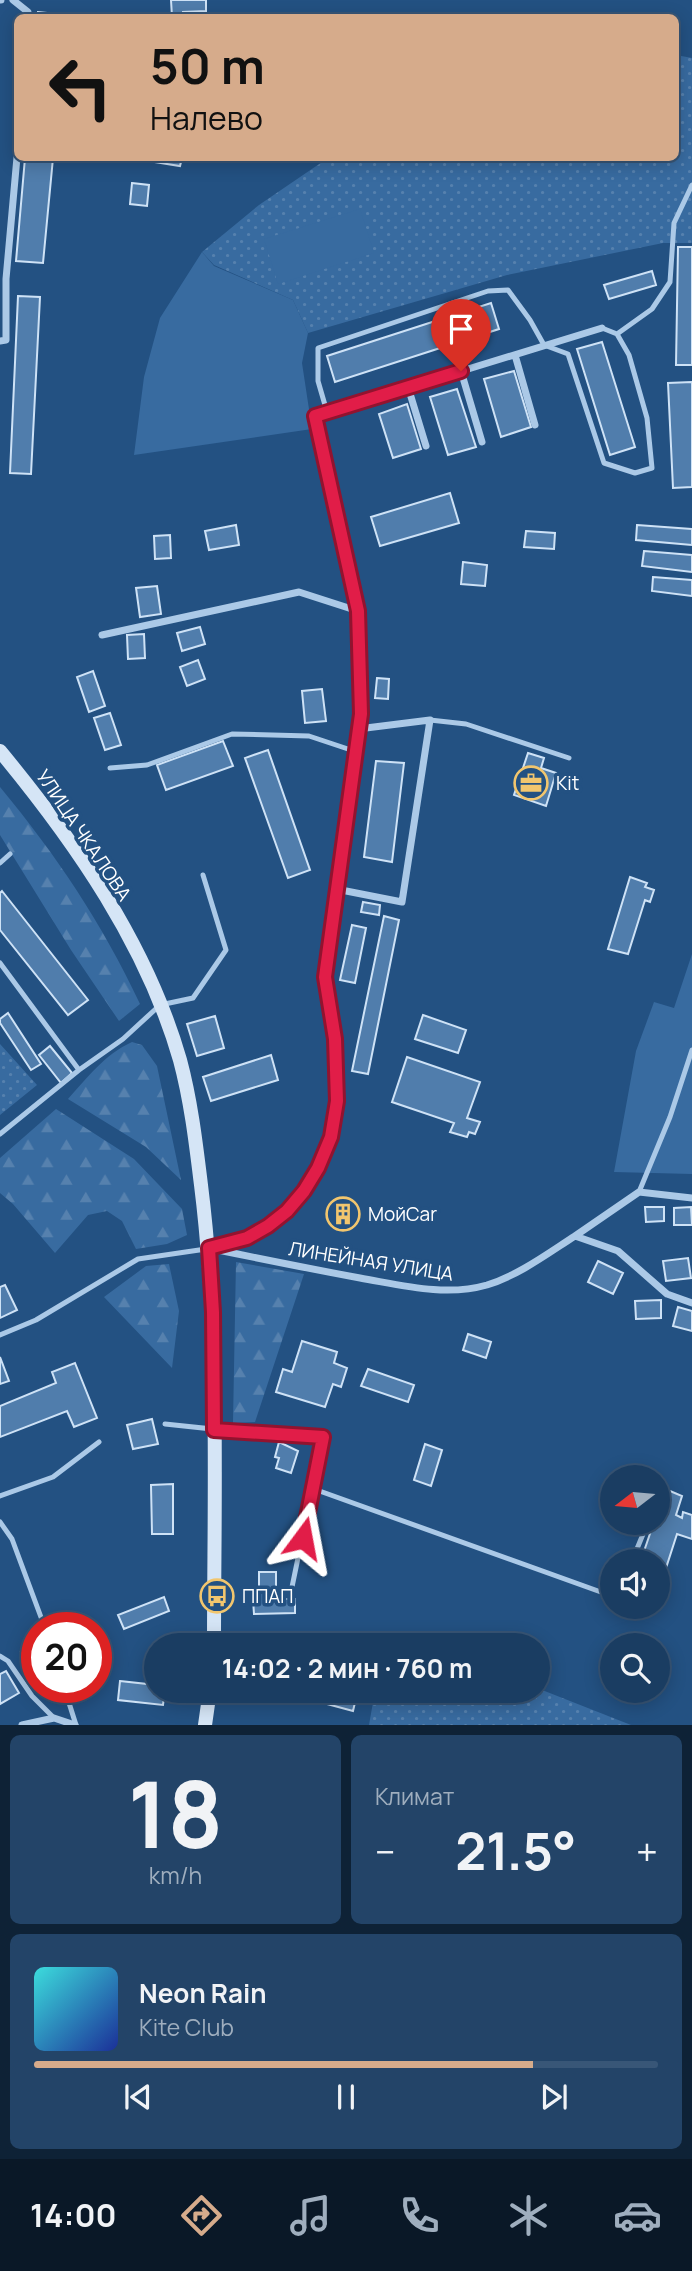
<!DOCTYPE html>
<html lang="ru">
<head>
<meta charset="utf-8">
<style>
  body { margin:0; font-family:Manrope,sans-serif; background:#234468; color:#f1f3f6; height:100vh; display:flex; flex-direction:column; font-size:26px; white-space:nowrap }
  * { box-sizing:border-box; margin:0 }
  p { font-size:23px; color:#9faebe }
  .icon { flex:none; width:38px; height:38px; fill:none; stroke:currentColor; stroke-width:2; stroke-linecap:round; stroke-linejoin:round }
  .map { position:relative; height:1725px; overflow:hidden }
  .details { display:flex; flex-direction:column; gap:10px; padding:10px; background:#0e2236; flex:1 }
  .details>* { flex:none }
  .banner { position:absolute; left:14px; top:14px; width:665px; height:147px; border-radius:10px; box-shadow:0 4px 18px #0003,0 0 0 2px #385677; background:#d6ab8b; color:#111; overflow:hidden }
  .needle { width:46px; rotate:254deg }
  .buttons { position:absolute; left:600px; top:1465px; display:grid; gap:14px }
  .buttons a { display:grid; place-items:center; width:70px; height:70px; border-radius:50%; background:#1a3d62; box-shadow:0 4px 18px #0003,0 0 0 2px #385677; font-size:35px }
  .speed { position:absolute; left:21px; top:1612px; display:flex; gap:14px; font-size:35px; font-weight:700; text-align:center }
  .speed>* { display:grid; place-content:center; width:91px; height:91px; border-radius:50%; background:#1a3d62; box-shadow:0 4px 18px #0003,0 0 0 2px #385677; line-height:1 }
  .speed .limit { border:10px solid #d22; background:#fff; color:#111 }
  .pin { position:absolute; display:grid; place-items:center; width:60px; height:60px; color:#fff; margin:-72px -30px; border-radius:50% 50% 50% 0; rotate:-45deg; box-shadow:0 0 7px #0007 }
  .pin .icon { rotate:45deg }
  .me { position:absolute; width:77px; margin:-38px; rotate:13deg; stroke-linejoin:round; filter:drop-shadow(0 0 5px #0008) }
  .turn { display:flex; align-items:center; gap:24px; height:147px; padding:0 21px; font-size:32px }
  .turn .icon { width:91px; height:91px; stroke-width:2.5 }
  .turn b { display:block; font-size:49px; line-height:60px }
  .big { font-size:52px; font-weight:700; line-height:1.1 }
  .details .widget { flex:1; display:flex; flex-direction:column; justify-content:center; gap:10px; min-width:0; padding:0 24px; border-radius:10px; background:#234468 }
  .details .dial { align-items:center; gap:0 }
  .dial b { font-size:91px; line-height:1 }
  .song { display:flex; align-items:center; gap:21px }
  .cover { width:84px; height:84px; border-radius:10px; background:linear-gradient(135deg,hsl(180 70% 55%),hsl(230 70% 35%)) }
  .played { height:7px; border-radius:4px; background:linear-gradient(90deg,#d6ab8b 80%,#385677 80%) }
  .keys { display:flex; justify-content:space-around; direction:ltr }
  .heat { display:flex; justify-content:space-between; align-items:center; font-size:38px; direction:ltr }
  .details .tiles { flex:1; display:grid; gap:10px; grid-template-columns:1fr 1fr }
  .widget:last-child { grid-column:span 2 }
  .trip { position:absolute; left:144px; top:1633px; width:406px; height:70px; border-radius:35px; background:#1a3d62; box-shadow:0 4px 18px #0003,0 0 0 2px #385677; font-weight:700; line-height:70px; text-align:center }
  .tabs { display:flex; height:112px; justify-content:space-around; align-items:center; background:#0a1827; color:#9faebe }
  .tabs .icon { width:49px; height:49px }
  .tabs .selected { color:#d6ab8b }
  .tabs b { font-size:32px; color:#f1f3f6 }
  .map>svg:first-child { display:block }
  .grass { fill:url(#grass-dots) }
  .forest { fill:url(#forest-firs) }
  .garden { fill:#386ba0 }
  .building { fill:#507dac; stroke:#cee2f6; stroke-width:2 }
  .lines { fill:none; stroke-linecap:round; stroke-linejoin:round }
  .lane { stroke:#abc9e7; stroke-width:5 }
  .street { stroke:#abc9e7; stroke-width:7 }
  .secondary { stroke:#d5e5f6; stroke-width:14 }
  .route-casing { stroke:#92132f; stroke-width:18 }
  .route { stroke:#e11d48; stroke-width:12 }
  .labels { text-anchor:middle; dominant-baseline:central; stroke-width:7; stroke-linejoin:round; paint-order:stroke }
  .poi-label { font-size:19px; fill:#fff; stroke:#235182; text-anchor:start }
  .street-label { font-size:19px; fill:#fff; stroke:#235182 }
</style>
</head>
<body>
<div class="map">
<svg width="692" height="1725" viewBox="0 0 692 1725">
  <defs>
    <pattern id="grass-dots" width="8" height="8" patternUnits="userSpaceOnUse" patternTransform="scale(1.75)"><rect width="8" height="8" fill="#386ba0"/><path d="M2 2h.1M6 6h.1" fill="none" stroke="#5681ae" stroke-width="1.8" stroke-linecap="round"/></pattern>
    <pattern id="forest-firs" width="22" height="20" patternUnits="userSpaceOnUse" patternTransform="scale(1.75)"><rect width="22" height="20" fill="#386ba0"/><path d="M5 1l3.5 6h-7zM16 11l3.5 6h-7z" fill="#5681ae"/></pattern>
  </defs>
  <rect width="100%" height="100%" fill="#235182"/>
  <path class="grass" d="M676,55l16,3v185h-29l-156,32 -199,58 -15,-33 -79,-35 -12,-13 57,-47 69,-47h348z
    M0,1044l37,41 -37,30z
    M537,1688l94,37h-262l6,-34 162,-1z"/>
  <path class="forest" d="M0,787c57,69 102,136 140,217l-21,17 -48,-71 -71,-115z
    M132,1042l10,3 15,21 24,114 -35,-33 -78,-48c19,-21 37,-45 64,-57z
    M56,1109l78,50 48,50 5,26 -20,9 -31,5 -14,-28 -15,-10 -19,4 -33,38 -42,-49 -13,-11v-35z
    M236,1262l68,12 -49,148 -22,1z
    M169,1264l10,47 -7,57 -68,-71 42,-31z"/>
  <path class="garden" d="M360,209l14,44 -96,31 -14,-45z
    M202,252l12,14 79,34 15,33 -6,30 10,66 -178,26 10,-78 16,-59z
    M692,954v220l-78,-2 22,-121 18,-49 20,6z"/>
  <path class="building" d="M171,0h35v11l-23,1v6h-32l21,-1z
    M38,12l27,3v3h-27z
    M25,158h28l-10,105 -27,-2z
    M155,158h27l-2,8 -26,-4z
    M132,183l17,2 -2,21 -17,-2z
    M678,247h14v118h-16z
    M652,271l4,14 -47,14 -5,-14z
    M18,296l22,1 -9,177 -21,-1z
    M491,303l8,26 -164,53 -8,-26z
    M602,342l33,105 -25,8 -33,-106z
    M514,371l17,56 -30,10 -17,-58z
    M692,382v105l-19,1 -5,-105z
    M457,389l19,58 -28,8 -18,-58z
    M407,404l14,45 -28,9 -14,-44z
    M450,493l9,30 -79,23 -9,-29z
    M236,525l3,20 -30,5 -4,-19z
    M637,525l55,4v16l-56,-5z
    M526,531l29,2 -1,16 -30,-2z
    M170,535l1,23 -16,1 -1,-23z
    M644,551l48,4v17l-50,-6z
    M463,562l24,3 -2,21 -24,-2z
    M653,577l39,3v16l-40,-5z
    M157,586l4,28 -21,3 -4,-29z
    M200,627l5,17 -23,7 -5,-18z
    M144,634l1,24 -17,1 -1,-24z
    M198,660l7,19 -18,7 -7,-19z
    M93,671l12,35 -16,6 -12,-35z
    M377,678l12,1 -1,20 -13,-1z
    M322,689l4,32 -21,2 -3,-32z
    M110,713l11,32 -16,5 -11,-32z
    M223,741l10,25 -67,24 -9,-25z
    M268,750l42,120 -22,8 -43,-120z
    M528,753l16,5 -3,10 15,5 -10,33 -32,-11z
    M376,761l28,2 -12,99 -28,-5z
    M630,877l17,6 -2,4 9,3 -4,12 -5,-2 -17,54 -20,-5z
    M2,891l86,109 -20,15 -68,-85v-37z
    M363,902l17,3 -1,10 -18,-3z
    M384,916l15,4 -31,154 -16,-3z
    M352,925l14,3 -11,55 -15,-3z
    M8,1013l33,51 -10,6 -31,-47v-4z
    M423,1015l43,15 -8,23 -43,-14z
    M215,1016l9,32 -27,8 -10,-32z
    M50,1046l22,27 -11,10 -22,-28z
    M271,1055l7,25 -67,21 -8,-24z
    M407,1057l73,25 -13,36 13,4 -5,12 -6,-2 -2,5 -17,-5 4,-9 -62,-21z
    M334,1205l21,7 -4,12 -20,-7z
    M645,1207h19v14l-18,1z
    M691,1207l1,18h-18v-17z
    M688,1258l3,20 -25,3 -3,-20z
    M598,1261l25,12 -10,21 -25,-12z
    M5,1285l12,25 -17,8v-31z
    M661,1300v18l-25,1 -1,-18z
    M678,1307l14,4v20l-19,-5z
    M468,1334l23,8 -5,16 -23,-8z
    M302,1341l35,11 -3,11 13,5 -6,19 -8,-3 -8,23 -49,-15 7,-23 9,3z
    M0,1357l9,24 -9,3z
    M75,1363l22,55 -23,9 -7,-16 -67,26v-31l56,-23 -4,-11z
    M368,1369l46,16 -6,17 -47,-16z
    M152,1419l6,25 -25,5 -6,-24z
    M279,1442l19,9 -7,22 -15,-5 3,-10 -4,-1z
    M425,1444l17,6 -11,36 -17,-6z
    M173,1484v50h-21l-1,-49z
    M670,1491l12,5 -6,19 6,3 1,-6 9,3v24l-15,-5 -11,34 -8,-2v-5l-17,-1 13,-38h4v-12l5,1z
    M259,1572h17v27h19v14l-41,1 -1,-14h6z
    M164,1597l5,14 -45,18 -6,-14z
    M36,1646l1,32 -5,2 -11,-28z
    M6,1671l13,22 -19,11v-30z
    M120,1681l36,4v5h9l-2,15 -45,-5z
    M275,1690h83l-5,21z"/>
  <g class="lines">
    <path class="lane" d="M617,334l35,-25 18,-27 4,-59 18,-38
      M327,412l-9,-31v-33l170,-57 20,-1 22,30 14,25 24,9 36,109 31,10 17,-5 -5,-50 -18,-63 -12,-21 -15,-6
      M430,720l36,4 103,34
      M110,768l37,-3 85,-31 77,2 45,15
      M0,863l10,-9
      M0,963l79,107
      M0,1134l79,-64 44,-31 37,-34 33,-7 33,-48 -23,-75
      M639,1192l31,-75 22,-67
      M0,1335l36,-15 102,-61 68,-10
      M165,1424l123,13h35l-31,150
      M314,1489l298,107
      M0,1496l53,-19 46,-35
      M658,1497l1,-4
      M0,1522l12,17 33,89
      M632,1561l16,-39
      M0,1656l8,5 24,35 22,22
      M64,1687l12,38"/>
    <path class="street" d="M0,0h1
      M13,0l15,12v6
      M0,341l6,-1v-61l12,-133
      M515,355l20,70
      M461,371l21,71
      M408,387l18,59
      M102,635l197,-43 59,19
      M336,889l66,13 28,-182 -72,9
      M575,1236l64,-44 53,6
      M209,1248l38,-10 21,-12 19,-15 17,-20 14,-23 13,-31 6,-36 -2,-62 -10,-62 36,-263 -3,-103 -43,-195 287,-88
      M213,1249c49,10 98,20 147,29 41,7 85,19 127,7 32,-10 60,-31 88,-49l43,15 49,43 25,9
      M22,1725l32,-7 21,7"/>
    <path class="secondary" d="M0,751c76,92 147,194 180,309 11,41 16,84 21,125 19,152 13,307 13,460
      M205,1725l5,-35"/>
  </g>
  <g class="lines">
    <defs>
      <path id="route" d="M303,1538l20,-101 -109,-7 -1,-118 -4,-64 38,-10 21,-12 19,-15 17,-20 14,-23 13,-31 6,-36 -2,-62 -10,-62 36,-263 -3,-103 -43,-195 146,-45"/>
    </defs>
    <use href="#route" class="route-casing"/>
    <use href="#route" class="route"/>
  </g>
  <defs>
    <symbol id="office-ring" viewBox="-11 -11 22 22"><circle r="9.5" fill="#235182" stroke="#f2c66e" stroke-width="1.5"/><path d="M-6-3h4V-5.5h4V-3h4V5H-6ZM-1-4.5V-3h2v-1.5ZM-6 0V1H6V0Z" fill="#f2c66e"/></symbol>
    <symbol id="building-ring" viewBox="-11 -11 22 22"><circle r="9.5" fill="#235182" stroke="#f2c66e" stroke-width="1.5"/><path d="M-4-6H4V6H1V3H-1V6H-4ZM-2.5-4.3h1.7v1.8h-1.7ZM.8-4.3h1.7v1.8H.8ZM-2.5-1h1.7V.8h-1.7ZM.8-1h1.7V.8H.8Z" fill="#f2c66e"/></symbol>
    <symbol id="bus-ring" viewBox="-11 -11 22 22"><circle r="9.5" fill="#235182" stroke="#f2c66e" stroke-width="1.5"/><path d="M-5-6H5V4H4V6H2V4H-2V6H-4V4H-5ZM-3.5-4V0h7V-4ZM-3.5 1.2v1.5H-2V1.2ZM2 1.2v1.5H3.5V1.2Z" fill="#f2c66e"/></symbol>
  </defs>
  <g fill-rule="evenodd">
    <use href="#office-ring" x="512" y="764" width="38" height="38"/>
    <use href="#building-ring" x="324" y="1195" width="38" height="38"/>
    <use href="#bus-ring" x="198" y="1577" width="38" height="38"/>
  </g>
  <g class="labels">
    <g class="poi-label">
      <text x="556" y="783">Kit</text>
      <text x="368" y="1214">МойCar</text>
      <text x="242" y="1596">ППАП</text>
    </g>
    <g class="street-label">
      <text transform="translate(84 835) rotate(56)">УЛИЦА ЧКАЛОВА</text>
      <text transform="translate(371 1261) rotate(9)">ЛИНЕЙНАЯ УЛИЦА</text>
    </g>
  </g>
</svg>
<div class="buttons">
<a><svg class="needle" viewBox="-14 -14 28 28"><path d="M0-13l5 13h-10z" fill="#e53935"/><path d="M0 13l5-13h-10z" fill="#9faebe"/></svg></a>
<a><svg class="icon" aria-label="sound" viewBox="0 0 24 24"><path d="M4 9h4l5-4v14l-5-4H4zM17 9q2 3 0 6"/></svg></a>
<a><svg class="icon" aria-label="search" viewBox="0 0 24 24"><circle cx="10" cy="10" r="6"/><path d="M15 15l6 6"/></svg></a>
</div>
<div class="speed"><div class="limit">20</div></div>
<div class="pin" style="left:461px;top:371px;background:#d93025"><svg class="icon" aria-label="arrive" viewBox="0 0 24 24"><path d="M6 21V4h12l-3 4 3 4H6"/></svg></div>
<svg class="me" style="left:303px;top:1538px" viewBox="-20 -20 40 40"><path d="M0-17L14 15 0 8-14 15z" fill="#e11d48" stroke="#fff" stroke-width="4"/></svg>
<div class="trip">14:02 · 2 мин · 760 m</div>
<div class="banner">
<div class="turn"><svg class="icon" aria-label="left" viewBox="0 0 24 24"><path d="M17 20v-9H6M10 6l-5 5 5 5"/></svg><div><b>50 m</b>Налево</div></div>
</div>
</div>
<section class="details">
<div class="tiles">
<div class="widget dial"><b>18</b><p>km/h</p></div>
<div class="widget"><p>Климат</p>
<div class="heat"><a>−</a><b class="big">21.5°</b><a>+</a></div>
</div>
<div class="widget">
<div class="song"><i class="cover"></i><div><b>Neon Rain</b><p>Kite Club</p></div></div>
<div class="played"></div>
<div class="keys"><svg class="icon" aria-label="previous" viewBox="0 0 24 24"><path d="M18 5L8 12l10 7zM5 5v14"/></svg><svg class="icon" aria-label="pause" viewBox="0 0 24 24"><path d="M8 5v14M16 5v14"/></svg><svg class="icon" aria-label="next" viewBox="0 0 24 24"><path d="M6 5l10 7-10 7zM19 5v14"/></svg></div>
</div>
</div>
</section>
<nav class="tabs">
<b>14:00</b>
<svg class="icon selected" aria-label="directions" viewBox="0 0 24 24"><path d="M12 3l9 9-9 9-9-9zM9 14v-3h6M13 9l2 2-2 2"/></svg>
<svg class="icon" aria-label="music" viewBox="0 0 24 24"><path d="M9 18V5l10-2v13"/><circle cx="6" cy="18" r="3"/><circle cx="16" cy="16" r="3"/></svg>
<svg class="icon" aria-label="phone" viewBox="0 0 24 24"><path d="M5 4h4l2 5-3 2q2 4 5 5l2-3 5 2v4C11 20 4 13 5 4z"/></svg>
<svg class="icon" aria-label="climate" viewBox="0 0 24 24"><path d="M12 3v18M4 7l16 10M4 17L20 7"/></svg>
<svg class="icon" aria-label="car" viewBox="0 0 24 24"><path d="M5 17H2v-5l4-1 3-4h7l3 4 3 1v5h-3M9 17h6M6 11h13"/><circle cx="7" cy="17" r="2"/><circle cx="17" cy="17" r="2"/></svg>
</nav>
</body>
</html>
